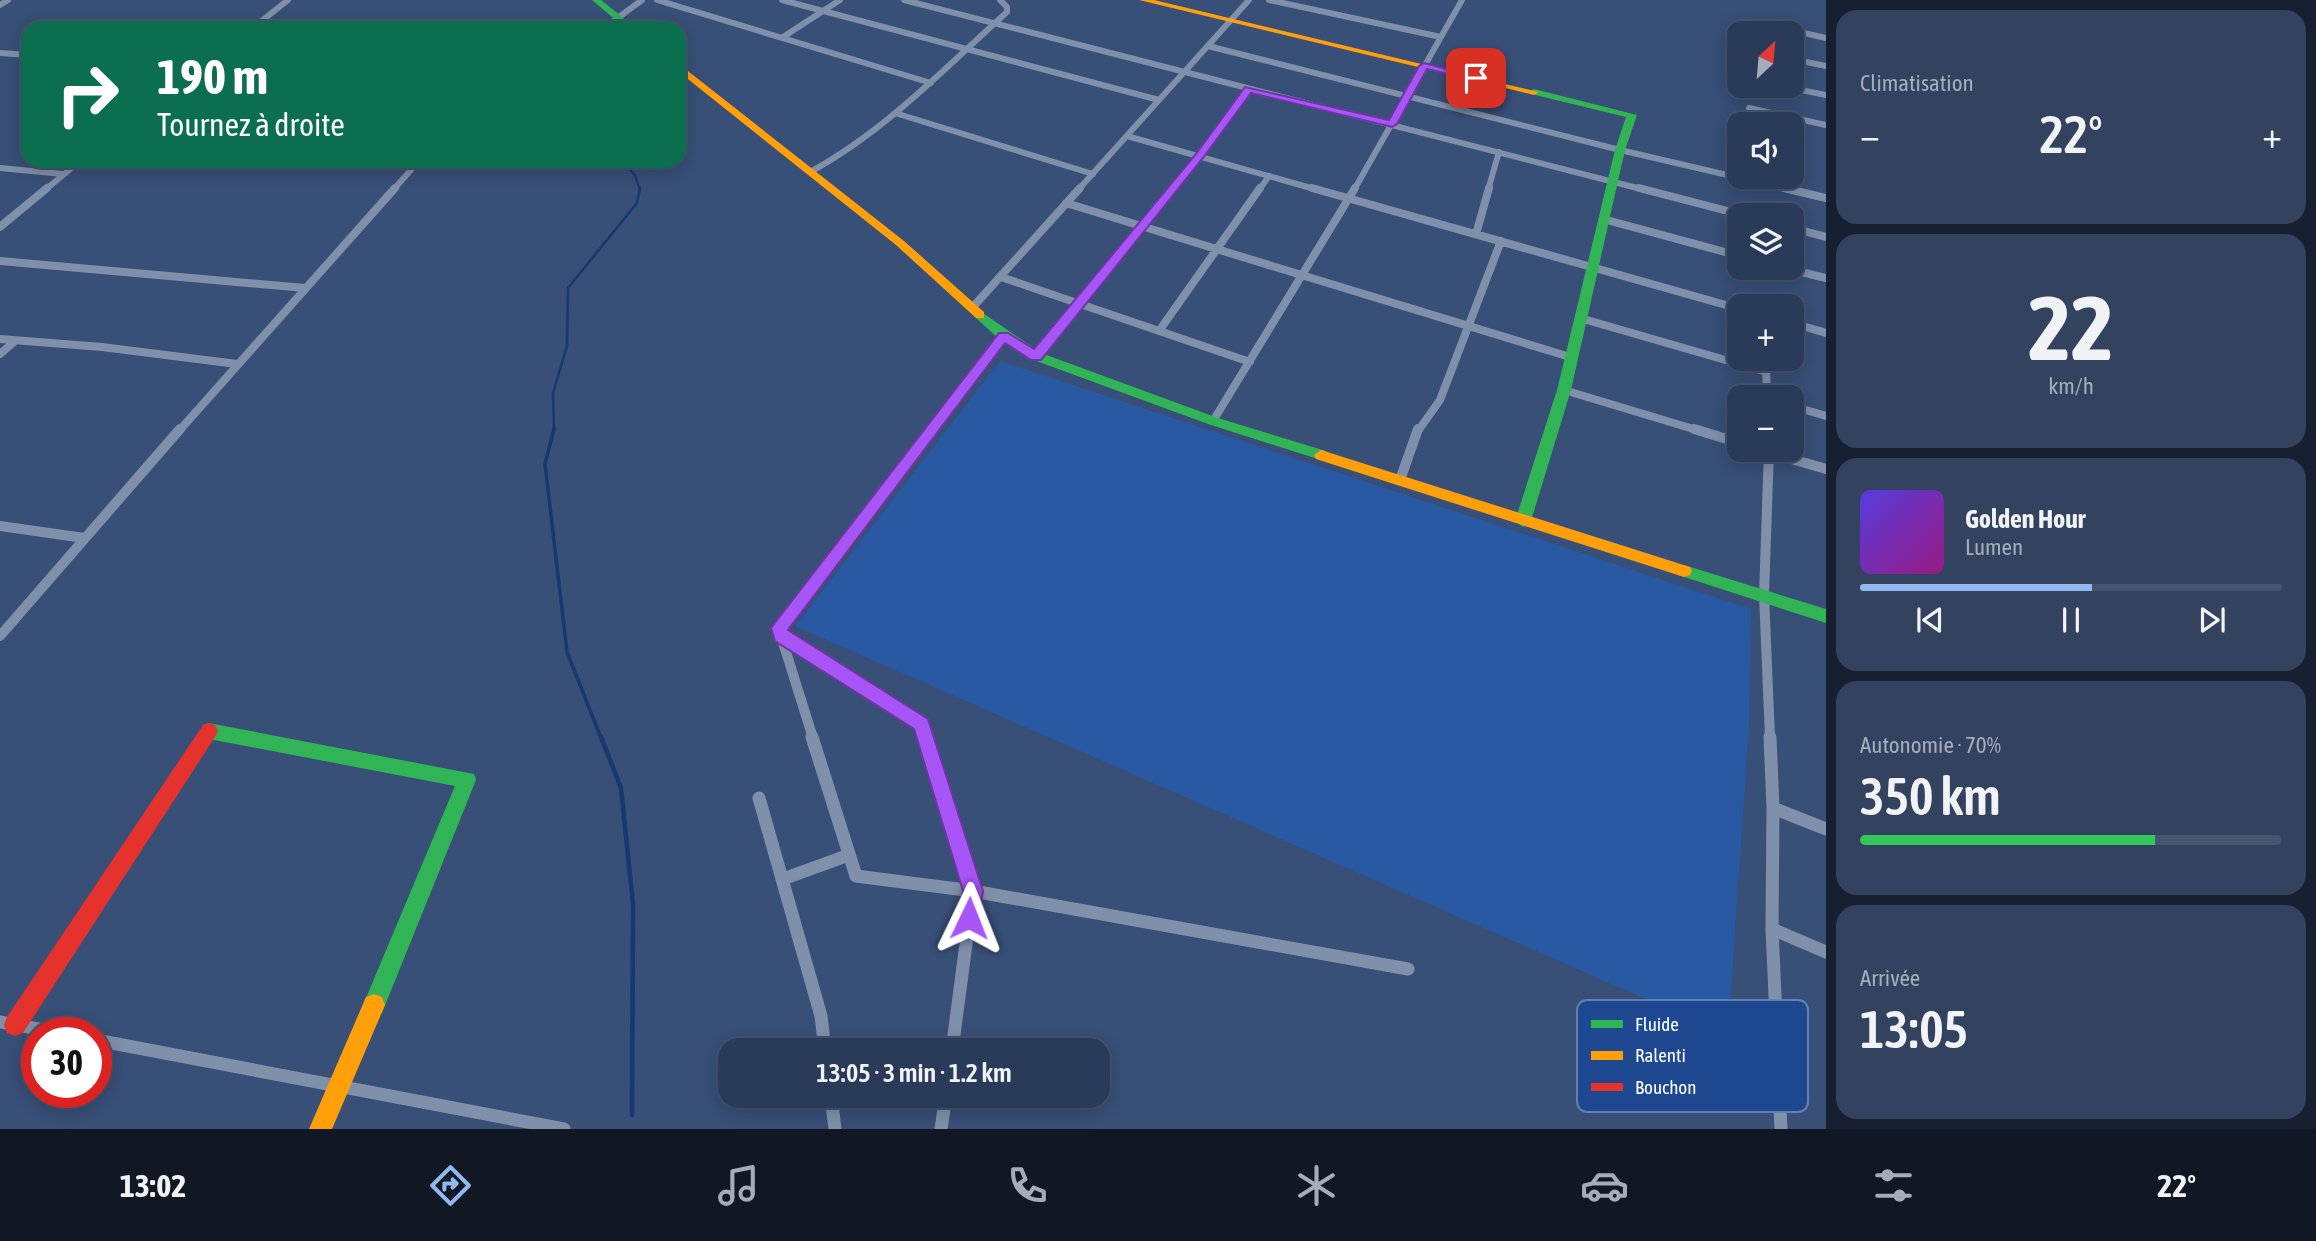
<!DOCTYPE html>
<html lang="fr">
<head>
<meta charset="utf-8">
<style>
  body { margin:0; font-family:"Asap Condensed",sans-serif; background:#32425f; color:#f1f3f6; height:100vh; display:flex; flex-direction:column; font-size:26px; white-space:nowrap }
  * { box-sizing:border-box; margin:0 }
  p { font-size:23px; color:#a5adba }
  .icon { flex:none; width:38px; height:38px; fill:none; stroke:currentColor; stroke-width:2; stroke-linecap:round; stroke-linejoin:round }
  .map { position:relative; flex:1; overflow:hidden }
  .side { display:flex; flex-direction:column; gap:10px; padding:10px; background:#172031; width:490px }
  .side>* { flex:none }
  .banner { position:absolute; left:21px; top:21px; width:665px; height:147px; border-radius:21px; box-shadow:0 4px 18px #0003,0 0 0 2px #46556f; background:#0b6e4f; color:#fff; overflow:hidden }
  .needle { width:46px; rotate:26deg }
  .tools { position:absolute; left:1727px; top:21px; display:grid; gap:14px }
  .tools a { display:grid; place-items:center; width:77px; height:77px; border-radius:14px; background:#2a3b59; box-shadow:0 4px 18px #0003,0 0 0 2px #46556f; font-size:35px }
  .speed { position:absolute; left:21px; top:1017px; display:flex; gap:14px; font-size:35px; font-weight:700; text-align:center }
  .speed>* { display:grid; place-content:center; width:91px; height:91px; border-radius:50%; background:#2a3b59; box-shadow:0 4px 18px #0003,0 0 0 2px #46556f; line-height:1 }
  .speed .limit { border:10px solid #d22; background:#fff; color:#111 }
  .pin { position:absolute; display:grid; place-items:center; width:60px; height:60px; color:#fff; margin:-30px; border-radius:14px; box-shadow:0 4px 10px #0006 }
  .me { position:absolute; width:77px; margin:-38px; rotate:2deg; stroke-linejoin:round; filter:drop-shadow(0 0 5px #0008) }
  .turn { display:flex; align-items:center; gap:24px; height:147px; padding:0 21px; font-size:32px }
  .turn .icon { width:91px; height:91px; stroke-width:2.5 }
  .turn b { display:block; font-size:49px; line-height:60px }
  .big { font-size:52px; font-weight:600; line-height:1.1 }
  .side .card { flex:1; display:flex; flex-direction:column; justify-content:center; gap:10px; min-width:0; padding:0 24px; border-radius:21px; background:#32425f }
  .side .dial { align-items:center; gap:0 }
  .dial b { font-size:91px; line-height:1 }
  .song { display:flex; align-items:center; gap:21px }
  .cover { width:84px; height:84px; border-radius:10px; background:linear-gradient(135deg,hsl(250 70% 55%),hsl(310 70% 35%)) }
  .played { height:7px; border-radius:4px; background:linear-gradient(90deg,#90b9f0 55%,#46556f 55%) }
  .keys { display:flex; justify-content:space-around; direction:ltr }
  .heat { display:flex; justify-content:space-between; align-items:center; font-size:38px; direction:ltr }
  .charge { height:10px; border-radius:5px; background:linear-gradient(90deg,#34c759 70%,#46556f 0) }
  .trip { position:absolute; left:718px; top:1038px; width:392px; height:70px; border-radius:21px; background:#2a3b59; box-shadow:0 4px 18px #0003,0 0 0 2px #46556f; font-weight:600; line-height:70px; text-align:center }
  .tab-bar { display:flex; height:112px; justify-content:space-around; align-items:center; background:#111824; color:#a5adba }
  .tab-bar .icon { width:49px; height:49px }
  .tab-bar .on { color:#90b9f0 }
  .tab-bar b { font-size:32px; color:#f1f3f6 }
  main { display:flex; flex:1; min-height:0 }
  .map>svg:first-child { display:block }
  .green { fill:#2959a3 }
  .lines { fill:none; stroke-linecap:round; stroke-linejoin:round }
  .stream-far3 { stroke:#173871; stroke-width:2 }
  .stream-far2 { stroke:#173871; stroke-width:2.5 }
  .stream-far1 { stroke:#173871; stroke-width:3.5 }
  .stream { stroke:#173871; stroke-width:4.5 }
  .street-far3 { stroke:#8090aa; stroke-width:6 }
  .street-far2 { stroke:#8090aa; stroke-width:8 }
  .street-far1 { stroke:#8090aa; stroke-width:10 }
  .street { stroke:#8090aa; stroke-width:13 }
  .fast { fill:#30b455; fill-rule:evenodd }
  .slow { fill:#ff9f0a; fill-rule:evenodd }
  .jam { fill:#e5322d; fill-rule:evenodd }
  .route { fill:#a855f7; stroke:#6d37a1; stroke-width:2 }
  .key { fill:#1e4991; stroke:#6280b2; stroke-width:2 }
  .key-label { font-size:19px; fill:#fff }
</style>
</head>
<body>
<main>
<div class="map">
<svg width="1826" height="1129" viewBox="0 0 1826 1129">
  <rect width="100%" height="100%" fill="#384f77"/>
  <path class="green" d="M1000,361l751,248 -2,117 -21,309 -933,-409z"/>
  <g class="lines">
    <path class="stream-far3" d="M621,161l14,14 5,15"/>
    <path class="stream-far2" d="M554,431l-1,-38 14,-47 1,-58 69,-85 3,-15"/>
    <path class="stream-far1" d="M554,429l-9,35 22,188 34,86"/>
    <path class="stream" d="M601,737l20,51 12,116 -1,211"/>
    <path class="street-far3" d="M657,0l274,83
      M782,0l377,100
      M904,0l741,190
      M1269,0l172,37
      M0,5l8,-5
      M253,28l35,-28
      M604,28l38,-28
      M1804,33l22,5
      M783,37l57,-37
      M1208,46l412,104 172,40
      M0,53l28,2
      M1792,59l34,7
      M1735,76l5,1
      M1781,86l45,9
      M1749,108l77,17
      M895,113l198,61
      M1127,136l191,54
      M0,168l63,6
      M810,172c74,-40 135,-104 197,-160v-5l-7,-7
      M45,190l35,-29
      M393,190l26,-29
      M1078,190l171,-190
      M1172,190l76,-101
      M1259,190l10,-14
      M1354,190l108,-190
      M1488,190l11,-38"/>
    <path class="street-far2" d="M1312,188l428,121
      M1639,188l104,27
      M1784,188l42,10
      M1066,203l504,154
      M1603,219l137,37
      M0,227l47,-39
      M1792,228l34,9
      M1476,234l13,-46
      M0,261l305,27
      M1785,268l41,10
      M1001,277l249,85
      M972,308l108,-120
      M1580,318l187,54
      M1792,323l34,10
      M1159,331l101,-143
      M0,339l102,8 135,17
      M0,354l15,-13
      M1036,356l138,-168
      M1766,359l1,38
      M1564,390l136,41
      M1792,406l34,10
      M1213,421l142,-233
      M179,431l216,-243
      M931,431l73,-95
      M1418,431l22,-31 61,-159"/>
    <path class="street-far1" d="M1694,429l46,14
      M1761,450l65,19
      M1769,450l-5,145 6,143
      M1400,480l18,-51
      M0,526l84,12
      M0,636l180,-207
      M781,636l32,102
      M926,738l-4,-14 -141,-88 -2,-8 153,-199"/>
    <path class="street" d="M812,737l44,139 117,15 435,78
      M926,737l47,154 -21,159
      M1770,737l3,71 -1,121 9,200
      M759,798l62,218 4,34
      M1773,808l53,21
      M783,879l66,-24
      M1772,929l54,23
      M0,1022l55,10
      M96,1040l468,89
      M831,1096l4,33
      M941,1129l5,-33"/>
    <path class="fast" d="M592,0h9l35,28h-11z
      M1534,89l103,26 -12,35 -54,240 -40,131 -8,6 -8,-6 42,-131 58,-240 11,-33 -95,-23 -2,-2z
      M980,311l61,42 177,65 108,33 2,4 -7,5 -113,-36 -177,-65 -32,-20 -23,-21 -2,-3z
      M1684,565l142,44v14l-148,-48 -2,-4 2,-4z
      M209,723l265,51 2,6 -94,233 -8,3 -8,-3 -3,-8 92,-219 -246,-47 -6,-2 -3,-6 3,-6z"/>
    <path class="slow" d="M1139,0h15l385,92 -5,3z
      M679,64l225,177 80,71v6h-8l-80,-73 -217,-173z
      M1321,450l369,117 2,4 -2,4 -6,2 -368,-118 -2,-4z
      M374,994l8,3 3,8 -53,124h-23l57,-132z"/>
    <path class="jam" d="M209,723l6,2 3,6 -3,6 -192,296 -8,3 -8,-3 -3,-8 3,-8 196,-292z"/>
  </g>
  <path class="route" d="M1424,63l57,15 -5,3 -49,-12 -30,55 -5,3 -141,-34 -48,65 -162,202h-10l-26,-17 -217,287 140,89 55,172 -6,34 -8,3 -7,-3 -3,-7 4,-27 -49,-162 -139,-88 -4,-13 3,-4 225,-291h9l26,16 162,-195 49,-67 144,33 30,-54z"/>
  <rect x="1577" y="1000" width="231" height="112" rx="10" class="key"/>
  <rect x="1591" y="1020" width="32" height="8" fill="#30b455"/>
  <rect x="1591" y="1051" width="32" height="9" fill="#ff9f0a"/>
  <rect x="1591" y="1083" width="32" height="8" fill="#e5322d"/>
  <g class="key-label">
    <text x="1635" y="1031">Fluide</text>
    <text x="1635" y="1062">Ralenti</text>
    <text x="1635" y="1094">Bouchon</text>
  </g>
</svg>
<div class="tools">
<a><svg class="needle" viewBox="-14 -14 28 28"><path d="M0-13l5 13h-10z" fill="#e53935"/><path d="M0 13l5-13h-10z" fill="#a5adba"/></svg></a>
<a><svg class="icon" aria-label="sound" viewBox="0 0 24 24"><path d="M4 9h4l5-4v14l-5-4H4zM17 9q2 3 0 6"/></svg></a>
<a><svg class="icon" aria-label="layers" viewBox="0 0 24 24"><path d="M12 4l9 5-9 5-9-5zM3 14l9 5 9-5"/></svg></a>
<a>+</a>
<a>−</a>
</div>
<div class="speed"><div class="limit">30</div></div>
<div class="pin" style="left:1476px;top:78px;background:#d93025"><svg class="icon" aria-label="arrive" viewBox="0 0 24 24"><path d="M6 21V4h12l-3 4 3 4H6"/></svg></div>
<svg class="me" style="left:969px;top:918px" viewBox="-20 -20 40 40"><path d="M0-17L14 15 0 8-14 15z" fill="#a855f7" stroke="#fff" stroke-width="4"/></svg>
<div class="trip">13:05 · 3 min · 1.2 km</div>
<div class="banner">
<div class="turn"><svg class="icon" aria-label="right" viewBox="0 0 24 24"><path d="M7 20v-9h11M14 6l5 5-5 5"/></svg><div><b>190 m</b>Tournez à droite</div></div>
</div>
</div>
<section class="side">
<div class="card"><p>Climatisation</p>
<div class="heat"><a>−</a><b class="big">22°</b><a>+</a></div>
</div>
<div class="card dial"><b>22</b><p>km/h</p></div>
<div class="card">
<div class="song"><i class="cover"></i><div><b>Golden Hour</b><p>Lumen</p></div></div>
<div class="played"></div>
<div class="keys"><svg class="icon" aria-label="previous" viewBox="0 0 24 24"><path d="M18 5L8 12l10 7zM5 5v14"/></svg><svg class="icon" aria-label="pause" viewBox="0 0 24 24"><path d="M8 5v14M16 5v14"/></svg><svg class="icon" aria-label="next" viewBox="0 0 24 24"><path d="M6 5l10 7-10 7zM19 5v14"/></svg></div>
</div>
<div class="card"><p>Autonomie · 70%</p><b class="big">350 km</b><div class="charge"></div></div>
<div class="card"><p>Arrivée</p><b class="big">13:05</b></div>
</section>
</main>
<nav class="tab-bar">
<b>13:02</b>
<svg class="icon on" aria-label="directions" viewBox="0 0 24 24"><path d="M12 3l9 9-9 9-9-9zM9 14v-3h6M13 9l2 2-2 2"/></svg>
<svg class="icon" aria-label="music" viewBox="0 0 24 24"><path d="M9 18V5l10-2v13"/><circle cx="6" cy="18" r="3"/><circle cx="16" cy="16" r="3"/></svg>
<svg class="icon" aria-label="phone" viewBox="0 0 24 24"><path d="M5 4h4l2 5-3 2q2 4 5 5l2-3 5 2v4C11 20 4 13 5 4z"/></svg>
<svg class="icon" aria-label="climate" viewBox="0 0 24 24"><path d="M12 3v18M4 7l16 10M4 17L20 7"/></svg>
<svg class="icon" aria-label="car" viewBox="0 0 24 24"><path d="M5 17H2v-5l4-1 3-4h7l3 4 3 1v5h-3M9 17h6M6 11h13"/><circle cx="7" cy="17" r="2"/><circle cx="17" cy="17" r="2"/></svg>
<svg class="icon" aria-label="filters" viewBox="0 0 24 24"><path d="M4 7h16M4 17h16"/><circle cx="9" cy="7" r="2"/><circle cx="15" cy="17" r="2"/></svg>
<b>22°</b>
</nav>
</body>
</html>
